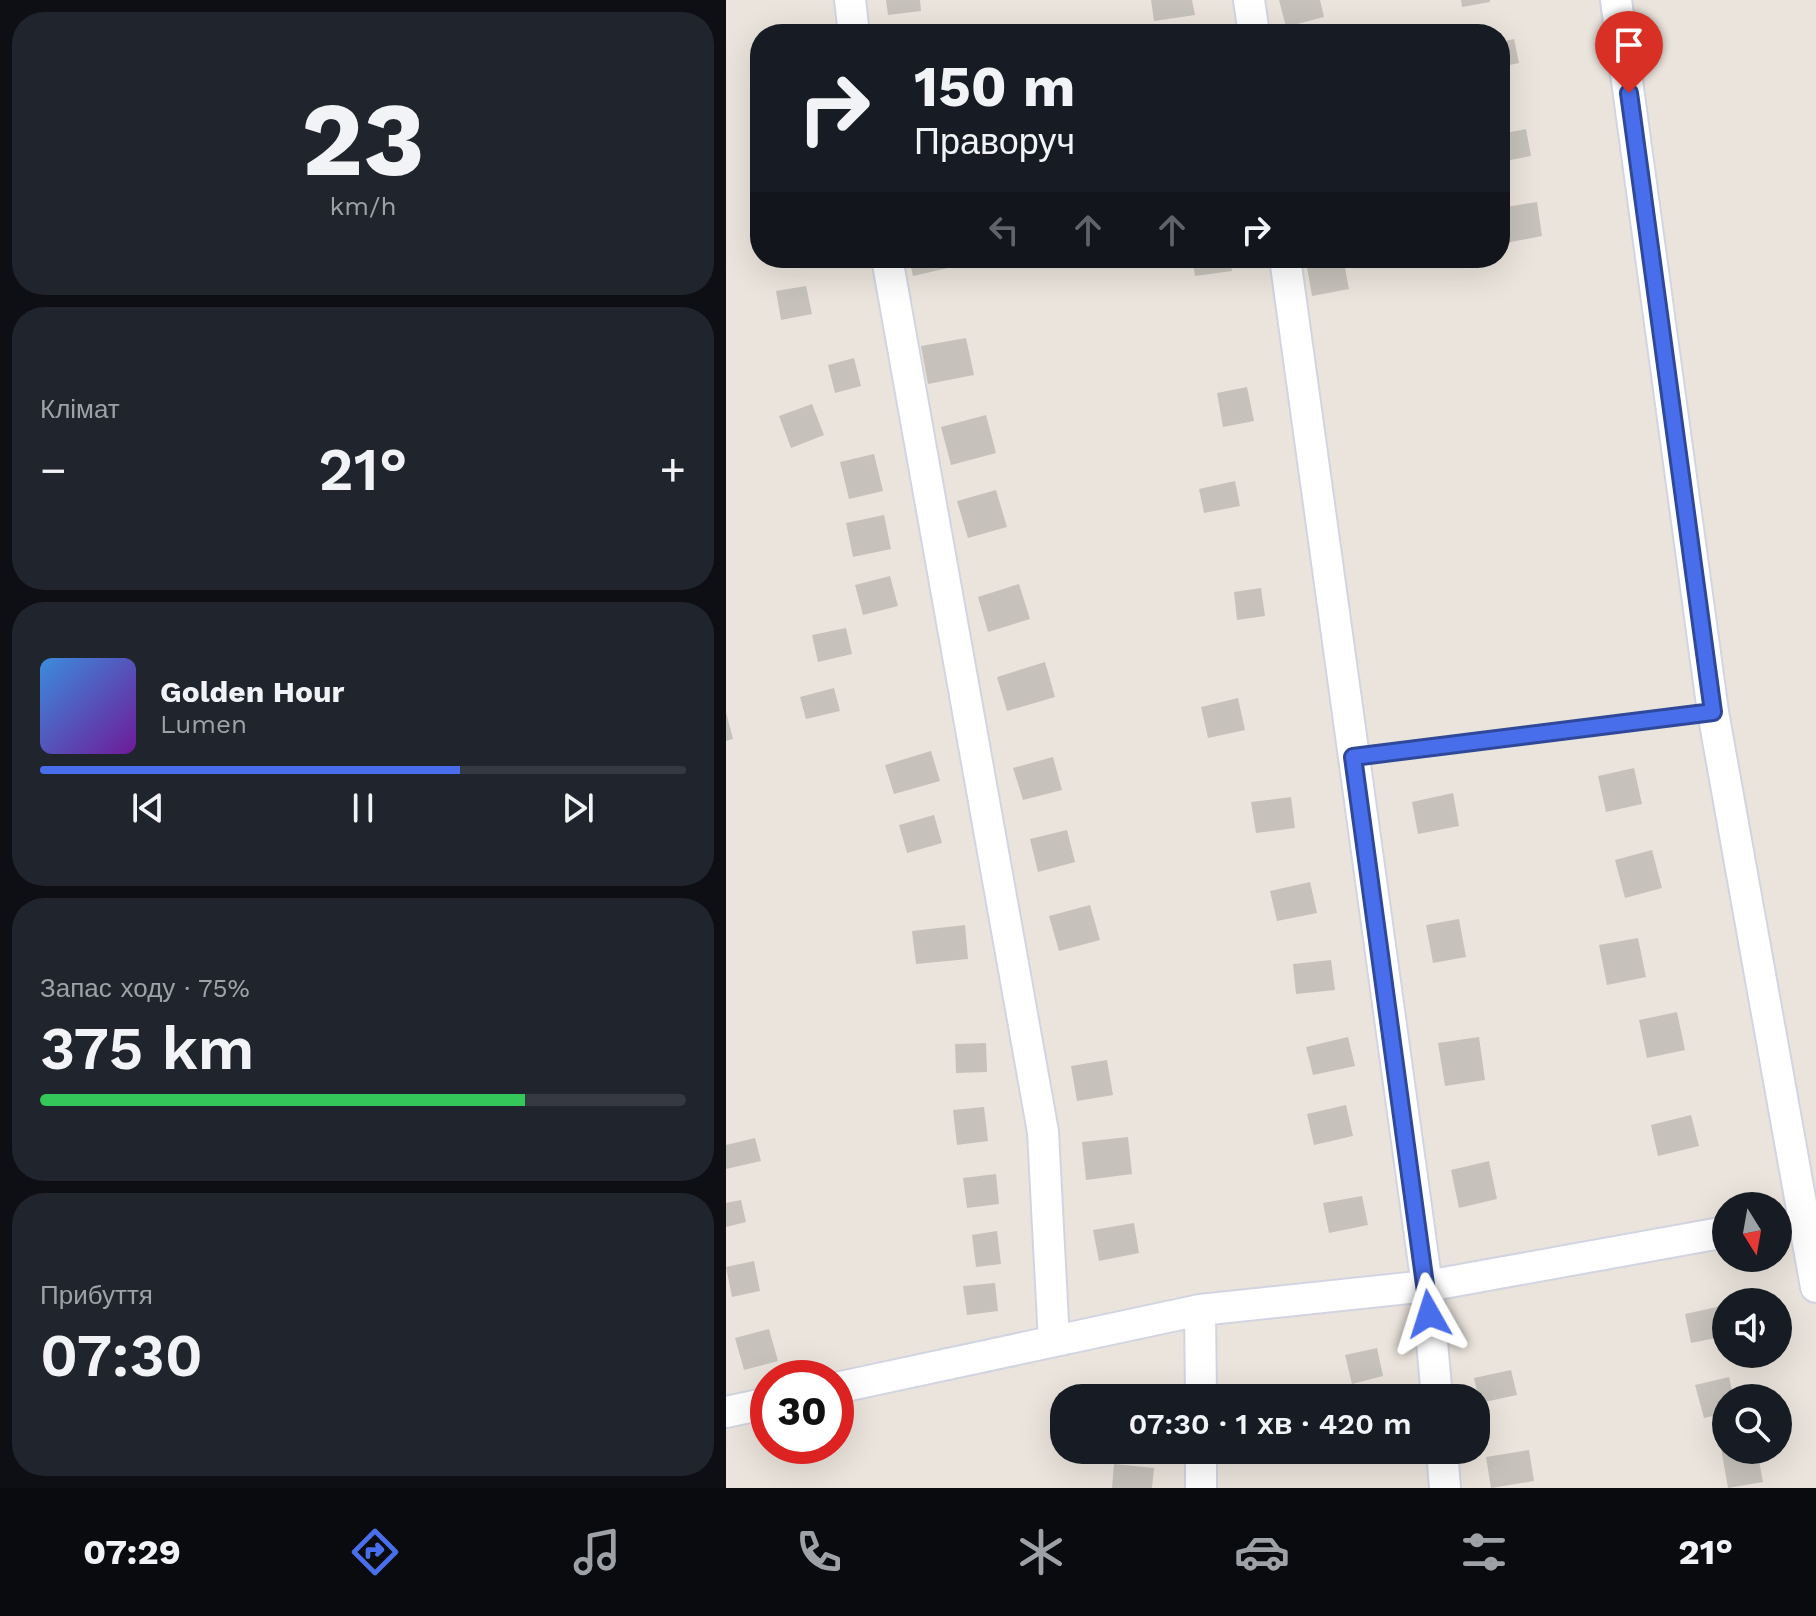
<!DOCTYPE html>
<html lang="uk">
<head>
<meta charset="utf-8">
<style>
  body { margin:0; font-family:"Work Sans",sans-serif; background:#20242c; color:#f1f3f6; height:100vh; display:flex; flex-direction:column; font-size:30px; white-space:nowrap }
  * { box-sizing:border-box; margin:0 }
  p { font-size:26px; color:#9ea1a6 }
  .icon { flex:none; width:44px; height:44px; fill:none; stroke:currentColor; stroke-width:2; stroke-linecap:round; stroke-linejoin:round }
  .map { position:relative; flex:1; overflow:hidden }
  .side { display:flex; flex-direction:column; gap:12px; padding:12px; background:#0d0f14; width:726px }
  .side>* { flex:none }
  .top-card { position:absolute; left:24px; top:24px; width:760px; height:244px; border-radius:32px; box-shadow:0 8px 32px #0002; background:#171b24; color:#f1f3f6; overflow:hidden }
  .needle { width:52px; rotate:169deg }
  .tools { position:absolute; left:986px; top:1192px; display:grid; gap:16px }
  .tools a { display:grid; place-items:center; width:80px; height:80px; border-radius:50%; background:#171b24; box-shadow:0 8px 32px #0002; font-size:40px }
  .speed { position:absolute; left:24px; top:1360px; display:flex; gap:16px; font-size:40px; font-weight:700; text-align:center }
  .speed>* { display:grid; place-content:center; width:104px; height:104px; border-radius:50%; background:#171b24; box-shadow:0 8px 32px #0002; line-height:1 }
  .speed .limit { border:12px solid #d22; background:#fff; color:#111 }
  .pin { position:absolute; display:grid; place-items:center; width:68px; height:68px; color:#fff; margin:-82px -34px; border-radius:50% 50% 50% 0; rotate:-45deg; box-shadow:0 0 8px #0007 }
  .pin .icon { rotate:45deg }
  .me { position:absolute; width:88px; margin:-44px; rotate:354deg; stroke-linejoin:round; filter:drop-shadow(0 0 6px #0008) }
  .turn { display:flex; align-items:center; gap:28px; height:168px; padding:0 32px; font-size:36px }
  .turn .icon { width:104px; height:104px; stroke-width:2.5 }
  .turn b { display:block; font-size:56px; line-height:68px }
  .lanes { display:flex; align-items:center; height:76px; padding:0 32px; background:#0003; justify-content:center; gap:40px; direction:ltr }
  .lanes .off { opacity:.35 }
  .big { font-size:60px; font-weight:600; line-height:1.1 }
  .side .card { flex:1; display:flex; flex-direction:column; justify-content:center; gap:12px; min-width:0; padding:0 28px; border-radius:32px; background:#20242c }
  .side .dial { align-items:center; gap:0 }
  .dial b { font-size:104px; line-height:1 }
  .song { display:flex; align-items:center; gap:24px }
  .cover { width:96px; height:96px; border-radius:12px; background:linear-gradient(135deg,hsl(210 70% 55%),hsl(280 70% 35%)) }
  .played { height:8px; border-radius:4px; background:linear-gradient(90deg,#496eeb 65%,#363941 65%) }
  .keys { display:flex; justify-content:space-around; direction:ltr }
  .heat { display:flex; justify-content:space-between; align-items:center; font-size:44px; direction:ltr }
  .charge { height:12px; border-radius:6px; background:linear-gradient(90deg,#34c759 75%,#363941 0) }
  .trip { position:absolute; left:324px; top:1384px; width:440px; height:80px; border-radius:32px; background:#171b24; box-shadow:0 8px 32px #0002; font-weight:600; line-height:80px; text-align:center }
  .tabs { display:flex; height:128px; justify-content:space-around; align-items:center; background:#090b0e; color:#9ea1a6 }
  .tabs .icon { width:56px; height:56px }
  .tabs .selected { color:#496eeb }
  .tabs b { font-size:36px; color:#f1f3f6 }
  main { display:flex; flex:1; min-height:0 }
  .map>svg:first-child { display:block }
  .building { fill:#c6c2bb }
  .lines { fill:none; stroke-linecap:round; stroke-linejoin:round }
  .lane-casing { stroke:#d2d5e1; stroke-width:18 }
  .street-casing { stroke:#d2d5e1; stroke-width:34 }
  .lane { stroke:#fff; stroke-width:14 }
  .street { stroke:#fff; stroke-width:30 }
  .route-casing { stroke:#2f4899; stroke-width:20 }
  .route { stroke:#496eeb; stroke-width:14 }
</style>
</head>
<body>
<main>
<section class="side">
<div class="card dial"><b>23</b><p>km/h</p></div>
<div class="card"><p>Клімат</p>
<div class="heat"><a>−</a><b class="big">21°</b><a>+</a></div>
</div>
<div class="card">
<div class="song"><i class="cover"></i><div><b>Golden Hour</b><p>Lumen</p></div></div>
<div class="played"></div>
<div class="keys"><svg class="icon" aria-label="previous" viewBox="0 0 24 24"><path d="M18 5L8 12l10 7zM5 5v14"/></svg><svg class="icon" aria-label="pause" viewBox="0 0 24 24"><path d="M8 5v14M16 5v14"/></svg><svg class="icon" aria-label="next" viewBox="0 0 24 24"><path d="M6 5l10 7-10 7zM19 5v14"/></svg></div>
</div>
<div class="card"><p>Запас ходу · 75%</p><b class="big">375 km</b><div class="charge"></div></div>
<div class="card"><p>Прибуття</p><b class="big">07:30</b></div>
</section>
<div class="map">
<svg width="1090" height="1488" viewBox="0 0 1090 1488">
  <rect width="100%" height="100%" fill="#eae4dc"/>
  <path class="building" d="M160,0h34l1,11 -33,4z
    M425,0h41l3,15 -41,6z
    M553,0h41l4,17 -38,10z
    M735,0h29v2l-28,5z
    M624,26l2,8h-35v-2z
    M788,39l5,24 -19,4v-25z
    M800,129l5,27 -31,6v-28z
    M811,202l5,34 -41,8 -1,-36z
    M183,258h50l2,7 -48,11z
    M466,258h38l2,13 -37,5z
    M599,258h18l6,31 -37,7 -6,-34z
    M80,286l6,28 -31,6 -5,-29z
    M240,338l8,37 -46,9 -7,-38z
    M128,358l7,28 -26,7 -7,-28z
    M521,387l7,34 -31,6 -6,-34z
    M86,404l12,31 -33,13 -12,-32z
    M260,415l10,38 -45,12 -10,-38z
    M148,454l9,37 -34,8 -9,-37z
    M509,481l5,25 -36,7 -5,-24z
    M270,490l11,37 -39,11 -11,-37z
    M158,515l7,34 -38,8 -7,-34z
    M164,576l8,30 -35,9 -8,-30z
    M293,584l11,35 -42,13 -10,-35z
    M535,588l4,28 -28,4 -3,-28z
    M120,628l6,26 -34,8 -6,-27z
    M319,662l10,35 -48,14 -10,-34z
    M108,688l6,23 -34,8 -6,-22z
    M512,698l7,32 -37,8 -7,-31z
    M0,712l7,27 -7,2z
    M205,751l9,30 -46,13 -9,-29z
    M327,757l9,33 -39,10 -10,-32z
    M908,768l8,36 -36,8 -8,-36z
    M727,793l6,33 -41,8 -6,-32z
    M565,797l4,31 -39,5 -5,-31z
    M208,815l8,28 -35,10 -8,-28z
    M341,830l8,32 -37,10 -8,-33z
    M926,850l10,38 -37,10 -10,-38z
    M584,882l7,31 -40,8 -7,-30z
    M364,905l10,35 -41,11 -10,-35z
    M733,919l7,38 -33,6 -7,-38z
    M239,925l3,34 -52,5 -4,-33z
    M912,938l8,39 -39,8 -8,-40z
    M605,960l4,30 -39,4 -3,-30z
    M951,1012l8,38 -38,8 -8,-38z
    M622,1037l7,29 -42,9 -7,-28z
    M753,1037l6,43 -40,6 -7,-43z
    M260,1043l1,29 -31,1 -1,-29z
    M381,1060l6,35 -36,6 -6,-35z
    M620,1105l7,31 -39,9 -7,-31z
    M258,1107l4,34 -31,4 -4,-35z
    M965,1115l8,31 -41,10 -7,-31z
    M402,1137l4,37 -46,6 -4,-38z
    M29,1138l6,23 -35,8v-24z
    M763,1161l8,38 -38,9 -8,-38z
    M270,1174l3,30 -32,4 -4,-30z
    M636,1196l6,29 -39,8 -6,-30z
    M15,1200l5,22 -20,5v-24z
    M408,1223l5,30 -40,8 -6,-31z
    M271,1231l4,33 -25,3 -4,-32z
    M28,1261l6,30 -28,6 -6,-30z
    M269,1283l3,28 -31,4 -4,-29z
    M1000,1305v31l-35,7 -6,-29z
    M43,1329l9,32 -34,9 -9,-32z
    M651,1348l6,28 -31,8 -7,-29z
    M785,1370l6,25 -37,8 -6,-25z
    M1003,1377l5,21h-8v15l-22,5 -9,-33z
    M1000,1447v3h31l6,32 -35,6 -7,-40z
    M642,1450h28v3l-27,4z
    M803,1450l5,31 -43,7 -5,-31z
    M388,1464l40,4 -2,20h-40z"/>
  <g class="lines">
    <defs>
      <path id="lane" d="M627,757l360,-45"/>
      <path id="street" d="M124,0l4,34
        M523,0l5,34
        M890,0l97,712 103,575
        M161,258l156,874 11,209
        M559,258l142,1028 10,112
        M474,1310l1,88
        M110,1388l364,-78 227,-24 299,-54
        M0,1412l42,-9
        M475,1450v38
        M716,1450l3,38"/>
    </defs>
    <use href="#lane" class="lane-casing"/>
    <use href="#street" class="street-casing"/>
    <use href="#lane" class="lane"/>
    <use href="#street" class="street"/>
  </g>
  <g class="lines">
    <defs>
      <path id="route" d="M703,1314l-76,-557 360,-45 -84,-619"/>
    </defs>
    <use href="#route" class="route-casing"/>
    <use href="#route" class="route"/>
  </g>
</svg>
<div class="tools">
<a><svg class="needle" viewBox="-14 -14 28 28"><path d="M0-13l5 13h-10z" fill="#e53935"/><path d="M0 13l5-13h-10z" fill="#9ea1a6"/></svg></a>
<a><svg class="icon" aria-label="sound" viewBox="0 0 24 24"><path d="M4 9h4l5-4v14l-5-4H4zM17 9q2 3 0 6"/></svg></a>
<a><svg class="icon" aria-label="search" viewBox="0 0 24 24"><circle cx="10" cy="10" r="6"/><path d="M15 15l6 6"/></svg></a>
</div>
<div class="speed"><div class="limit">30</div></div>
<div class="pin" style="left:903px;top:93px;background:#d93025"><svg class="icon" aria-label="arrive" viewBox="0 0 24 24"><path d="M6 21V4h12l-3 4 3 4H6"/></svg></div>
<svg class="me" style="left:703px;top:1314px" viewBox="-20 -20 40 40"><path d="M0-17L14 15 0 8-14 15z" fill="#496eeb" stroke="#fff" stroke-width="4"/></svg>
<div class="trip">07:30 · 1 хв · 420 m</div>
<div class="top-card">
<div class="turn"><svg class="icon" aria-label="right" viewBox="0 0 24 24"><path d="M7 20v-9h11M14 6l5 5-5 5"/></svg><div><b>150 m</b>Праворуч</div></div>
<div class="lanes"><svg class="icon off" aria-label="left" viewBox="0 0 24 24"><path d="M17 20v-9H6M10 6l-5 5 5 5"/></svg><svg class="icon off" aria-label="ahead" viewBox="0 0 24 24"><path d="M12 20V5M6 11l6-6 6 6"/></svg><svg class="icon off" aria-label="ahead" viewBox="0 0 24 24"><path d="M12 20V5M6 11l6-6 6 6"/></svg><svg class="icon" aria-label="right" viewBox="0 0 24 24"><path d="M7 20v-9h11M14 6l5 5-5 5"/></svg></div>
</div>
</div>
</main>
<nav class="tabs">
<b>07:29</b>
<svg class="icon selected" aria-label="directions" viewBox="0 0 24 24"><path d="M12 3l9 9-9 9-9-9zM9 14v-3h6M13 9l2 2-2 2"/></svg>
<svg class="icon" aria-label="music" viewBox="0 0 24 24"><path d="M9 18V5l10-2v13"/><circle cx="6" cy="18" r="3"/><circle cx="16" cy="16" r="3"/></svg>
<svg class="icon" aria-label="phone" viewBox="0 0 24 24"><path d="M5 4h4l2 5-3 2q2 4 5 5l2-3 5 2v4C11 20 4 13 5 4z"/></svg>
<svg class="icon" aria-label="climate" viewBox="0 0 24 24"><path d="M12 3v18M4 7l16 10M4 17L20 7"/></svg>
<svg class="icon" aria-label="car" viewBox="0 0 24 24"><path d="M5 17H2v-5l4-1 3-4h7l3 4 3 1v5h-3M9 17h6M6 11h13"/><circle cx="7" cy="17" r="2"/><circle cx="17" cy="17" r="2"/></svg>
<svg class="icon" aria-label="filters" viewBox="0 0 24 24"><path d="M4 7h16M4 17h16"/><circle cx="9" cy="7" r="2"/><circle cx="15" cy="17" r="2"/></svg>
<b>21°</b>
</nav>
</body>
</html>
